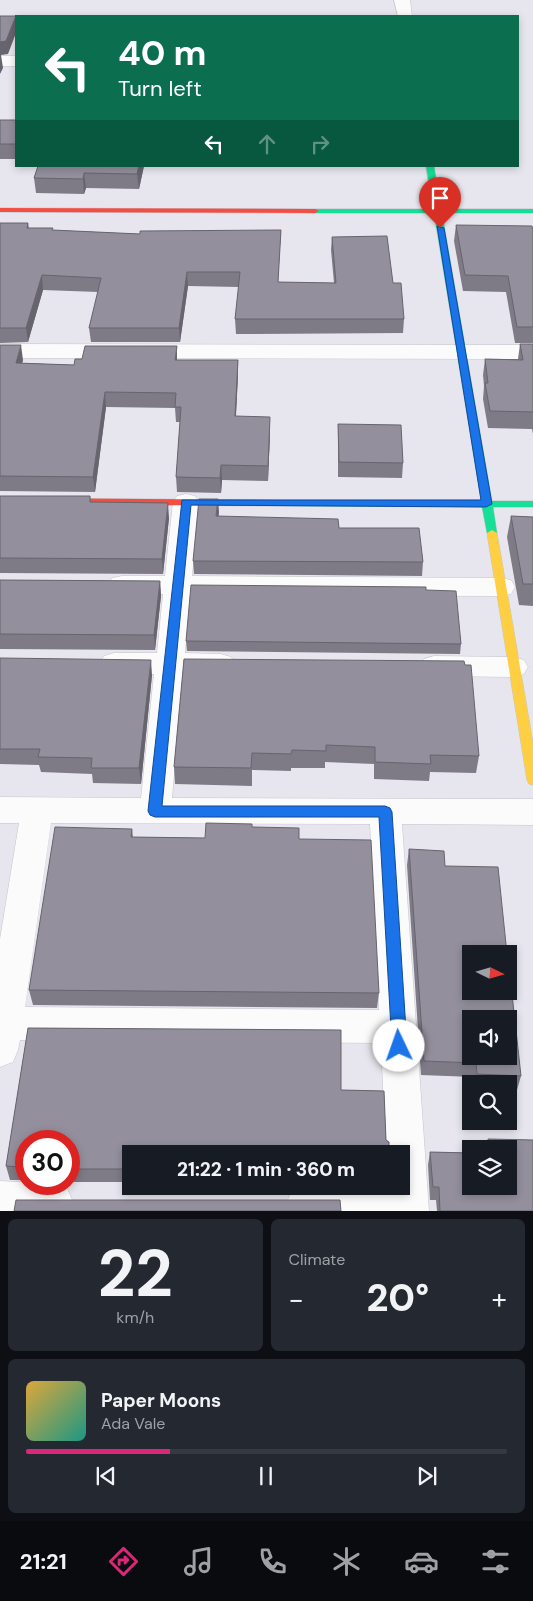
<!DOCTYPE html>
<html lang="en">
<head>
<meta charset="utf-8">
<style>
  body { margin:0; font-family:"DM Sans",sans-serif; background:#242831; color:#f1f3f6; height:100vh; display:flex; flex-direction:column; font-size:19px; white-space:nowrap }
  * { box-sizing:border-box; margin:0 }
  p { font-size:16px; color:#9ea1a6 }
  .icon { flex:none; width:28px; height:28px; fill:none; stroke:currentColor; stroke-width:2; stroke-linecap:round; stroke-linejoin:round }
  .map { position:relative; height:1211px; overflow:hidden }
  .drawer { display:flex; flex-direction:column; gap:8px; padding:8px; background:#0d0f14; flex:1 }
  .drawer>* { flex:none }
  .guide { position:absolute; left:15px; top:15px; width:504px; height:152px; border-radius:0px; box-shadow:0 2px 8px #0003; background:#0b6e4f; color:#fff; overflow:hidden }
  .needle { width:32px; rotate:95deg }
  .tools { position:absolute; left:462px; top:945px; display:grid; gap:10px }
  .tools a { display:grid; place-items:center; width:55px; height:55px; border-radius:0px; background:#171b24; box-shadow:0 2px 8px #0003; font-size:25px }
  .speed { position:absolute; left:15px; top:1130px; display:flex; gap:10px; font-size:25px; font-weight:700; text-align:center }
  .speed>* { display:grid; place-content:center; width:65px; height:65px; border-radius:50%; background:#171b24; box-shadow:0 2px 8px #0003; line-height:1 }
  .speed .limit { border:8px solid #d22; background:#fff; color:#111 }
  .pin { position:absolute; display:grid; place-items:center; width:42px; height:42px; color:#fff; margin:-51px -21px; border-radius:50% 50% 50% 0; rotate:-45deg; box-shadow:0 0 5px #0007 }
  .pin .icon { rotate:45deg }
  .me { position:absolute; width:55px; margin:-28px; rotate:357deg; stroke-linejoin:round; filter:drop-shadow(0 0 4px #0008) }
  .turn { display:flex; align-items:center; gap:18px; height:105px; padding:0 20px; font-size:22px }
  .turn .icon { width:65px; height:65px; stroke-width:2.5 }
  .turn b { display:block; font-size:35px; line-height:42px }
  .lanes { display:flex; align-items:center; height:48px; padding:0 20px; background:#0003; justify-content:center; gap:25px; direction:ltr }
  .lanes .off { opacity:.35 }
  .big { font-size:38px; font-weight:800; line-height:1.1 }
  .drawer .tile { flex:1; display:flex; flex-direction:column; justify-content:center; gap:8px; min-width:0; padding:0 18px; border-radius:8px; background:#242831 }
  .drawer .dial { align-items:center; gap:0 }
  .dial b { font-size:65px; line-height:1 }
  .song { display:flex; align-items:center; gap:15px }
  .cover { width:60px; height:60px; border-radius:8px; background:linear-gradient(135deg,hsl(40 70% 55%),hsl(170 70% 35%)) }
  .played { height:5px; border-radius:2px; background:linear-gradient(90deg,#db2777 30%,#363941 30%) }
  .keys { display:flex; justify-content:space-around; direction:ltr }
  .heat { display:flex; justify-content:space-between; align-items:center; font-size:28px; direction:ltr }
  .drawer .tiles { flex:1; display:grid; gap:8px; grid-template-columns:1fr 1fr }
  .tile:last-child { grid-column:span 2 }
  .trip { position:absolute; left:122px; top:1145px; width:288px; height:50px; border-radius:0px; background:#171b24; box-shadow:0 2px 8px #0003; font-weight:800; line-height:50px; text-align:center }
  .menu { display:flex; height:80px; justify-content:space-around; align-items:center; background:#090b0e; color:#9ea1a6 }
  .menu .icon { width:35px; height:35px }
  .menu .on { color:#db2777 }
  .menu b { font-size:22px; color:#f1f3f6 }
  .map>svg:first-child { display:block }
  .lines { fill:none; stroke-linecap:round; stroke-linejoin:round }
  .street-casing { stroke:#c5c4cb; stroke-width:1 }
  .fast-casing { stroke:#c5c4cb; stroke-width:1 }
  .slow-casing { stroke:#c5c4cb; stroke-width:1 }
  .jam-casing { stroke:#c5c4cb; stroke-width:1 }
  .street { fill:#fbfbfc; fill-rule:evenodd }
  .fast { fill:#16e098; fill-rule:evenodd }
  .slow { fill:#ffcf43; fill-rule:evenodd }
  .jam { fill:#f24e42; fill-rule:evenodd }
  .wall { fill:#7e7b87 }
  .shaded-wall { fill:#67646e }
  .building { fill:#938f9d; stroke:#67646e; fill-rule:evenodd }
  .route { fill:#1a73e8; stroke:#114b97 }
</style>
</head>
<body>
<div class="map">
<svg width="533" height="1211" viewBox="0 0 533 1211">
  <rect width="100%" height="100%" fill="#e7e6ee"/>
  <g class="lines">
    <defs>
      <path id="street" d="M394,0h16l2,16h-14z
        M0,56h16v10h-16z
        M0,344l533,1v14l-533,-1z
        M186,494l9,2 4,6 -7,74 309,2 10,2 4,7 -4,7 -10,2 -311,-1 -5,58 36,1 10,3 4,7 -4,7 -10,3h-38l-11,124 361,1v26l-131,-1 27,387h-144l-1,-2 6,-14 14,-6 84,2v-5h13v-32h-15l-5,-111 -361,-3 -2,10 -5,12 -13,5v-128l19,-116h-19v-26l141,1 13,-124 -40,-1 -10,-3 -4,-7 4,-7 10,-3h43l6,-59h-41l-10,-2 -4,-7 4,-7 10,-2h43l8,-74 4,-6zM51,823l319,1 9,186 -354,-3z
        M434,656l80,1 10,3 4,7 -4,7 -10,3 -80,-1 -10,-3 -4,-7 4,-7z
        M0,1181l57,3 10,4 6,14 -4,9h-69z"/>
      <path id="fast" d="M426,166h8l7,43h92v4h-91l50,288h41v6h-40l4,26 -5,3 -5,-3 -5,-26 -207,-1 -5,-3 5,-3h206l-47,-287h-119l-4,-2 4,-2h118z"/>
      <path id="slow" d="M492,530l5,3 36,210v42l-4,-1 -2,-4 -40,-247z"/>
      <path id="jam" d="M0,208l315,1 4,2 -4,2 -315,-1z
        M0,498l275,2 5,3 -5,3 -275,-2z"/>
    </defs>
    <use href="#street" class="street-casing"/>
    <use href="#fast" class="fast-casing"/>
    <use href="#slow" class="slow-casing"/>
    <use href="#jam" class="jam-casing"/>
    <use href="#street" class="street"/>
    <use href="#fast" class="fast"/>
    <use href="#slow" class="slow"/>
    <use href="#jam" class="jam"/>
  </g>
  <path class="wall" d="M0,120h16v39h-16z
    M144,166l-5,23 -53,-1 -2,6 -48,-1 -2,-15z
    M0,223h28l1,5 24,2 87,4 141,-4 -3,52 56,1 -3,-33 1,-13 61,46 11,36 -1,14 -167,1 -1,-15 4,-32 -51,-1 -8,56h-89l-2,-14 9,-36 -55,-2 -15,52 -28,1z
    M456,225l77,5v113h-18l-9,-51 -43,-1 -9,-50z
    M520,344h13v90l-1,-5 -44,-1 -5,-29 1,-13 -1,-11 2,-16h33z
    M0,345l23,15 -1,3 52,2 103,-5h61v15l-2,41 34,16 -2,49 -46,-1 -1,13 -44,-1 -1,-15 4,-55h-4l-1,-14 -69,-1 -11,85 -95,-1z
    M338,424l65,39 -1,15 -64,-1z
    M0,496h90l1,6 78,16 -6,56 -163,-1z
    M219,512l-1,4 121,12 84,34 -1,14 -228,-2 -1,-13z
    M511,516l22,1v89l-14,-1 -12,-68z
    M0,580l160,1 1,15 -6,54 -155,-1z
    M426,590l35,54 -1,10 -273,-3 -1,-10z
    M0,658l152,17 -11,109 -48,-1 -1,-9 -51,-2 -2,-7 -39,-1z
    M184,659l295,97 -3,17 -46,-1 -1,9 -55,-2v-15l-49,-2v6h-34v3l-39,-1v16l-77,-2 -1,-17z
    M253,827l46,12 80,154 -2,15 -344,-3 -4,-15 103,-161 1,8 72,1z
    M409,849l36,17 76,210 -4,14h-8v-6h-35l-1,-7 -52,-2 -14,-210z
    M28,1028l313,2v60l43,1 2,49 3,2v8l12,1v3h-270v28h-62v-41h-43v39h-16l-4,-14z
    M488,1139l45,1v71h-96l-1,-11h-6l-2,-35 2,-13 41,1v33h38v-37h-23z
    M240,1186h147l-1,3z"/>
  <path class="shaded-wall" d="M16,16v17l-8,21 -7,1 2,13 -3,6v-32z
    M139,166h5l-5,23 -2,-15z
    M84,173l2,15 -2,6 -1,-15z
    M187,272l1,14 -8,56 -1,-14z
    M42,275l1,15 -15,52 -2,-14z
    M21,345l2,15 -5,18 -2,-15z
    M177,346v14h-2z
    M238,360v15l-3,56v-15z
    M105,392l1,15 -11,85 -2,-15z
    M270,417v15l-2,49v-15z
    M221,465l1,15 -1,13 -1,-15z
    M218,499l1,13 -2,18 -1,-14z
    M168,503l1,15 -6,56 -1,-15z
    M160,581l1,15 -6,54 -1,-15z
    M151,660l1,15 -11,109 -2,-16z"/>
  <path class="building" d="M0,16h16l-10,25 -6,1z
    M0,120h16v24h-16z
    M38,166h101l-2,8 -53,-1 -1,6 -49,-1z
    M0,223h28l-1,5h26l-1,2 88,4v-3l141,-1 -3,52 58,1 -4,-46 55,-1 6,47h8l3,36h-169l5,-47h-53l-8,56h-90l12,-50 -59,-3 -16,53h-26z
    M456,225l76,1 1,4v97h-16l-9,-51 -43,-1z
    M520,344h13v68l-43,-1 -5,-28h3l-3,-24 38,1z
    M0,345h21l-5,18 58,2 1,-6h7l3,-13h92l-2,14h63l-3,56 35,1 -2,49 -47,-1 -1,13 -44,-1 5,-70h-6l1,-14 -71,-1 -12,85 -93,-1z
    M338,424l63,1 2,38 -64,-1z
    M0,496h90v6l78,1 -6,56 -162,-1z
    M199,499h19l-2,17 122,3 1,9h80l4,34 -230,-1z
    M511,516l22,1v67h-10z
    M0,580l160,1 -6,54 -154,-1z
    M191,585l235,2v3l30,1 5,53 -275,-3z
    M0,658l151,2 -12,108h-48l1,-10 -54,-1 2,-8h-40z
    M184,659l280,2 1,4h6l8,91 -49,-1 1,9 -56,-2v-15l-49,-2v6l-34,-1 -1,4 -39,-1 -1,15 -77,-1z
    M206,823l46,1v3l47,1v11l72,1 8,153 -350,-3 26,-163 77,2 -1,8 74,1z
    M409,849l35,2 1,15 53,1 9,87h-36v37h38v-24l12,109 -44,-2 -1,-11 -52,-2zM471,1019h38v37h-38z
    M28,1028l313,2v60l43,1 2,49 3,2v8l12,1v3h-270v17l-2,-2h-60v-28h-43v28h-2l-2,-2 -16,-1z
    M488,1139l45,1v71h-93l-1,-24h-6l-3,-35 41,1v33h38v-37h-20z
    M16,1200h324l1,11h-327z"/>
  <path class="route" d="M437,226l7,2 48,276 -6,3 -295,-2 -29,301h223l5,2 2,4 15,234 -2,4 -6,2 -5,-2 -2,-4 -13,-229h-224l-5,-2 -2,-4 34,-311h299z"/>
</svg>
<div class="tools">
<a><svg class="needle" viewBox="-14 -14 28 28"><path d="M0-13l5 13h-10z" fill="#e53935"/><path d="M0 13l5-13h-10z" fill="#9ea1a6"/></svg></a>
<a><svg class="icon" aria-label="sound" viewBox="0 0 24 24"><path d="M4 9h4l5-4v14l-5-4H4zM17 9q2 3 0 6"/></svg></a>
<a><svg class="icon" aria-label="search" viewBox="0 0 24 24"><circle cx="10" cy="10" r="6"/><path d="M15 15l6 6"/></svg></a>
<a><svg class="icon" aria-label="layers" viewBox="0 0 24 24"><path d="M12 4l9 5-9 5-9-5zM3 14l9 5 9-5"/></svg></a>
</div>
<div class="speed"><div class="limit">30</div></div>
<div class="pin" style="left:440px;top:228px;background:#d93025"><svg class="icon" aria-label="arrive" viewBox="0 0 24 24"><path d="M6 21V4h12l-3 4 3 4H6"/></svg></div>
<svg class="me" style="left:399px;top:1046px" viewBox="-20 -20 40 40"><circle r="19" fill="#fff"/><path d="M0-13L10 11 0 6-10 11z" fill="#1a73e8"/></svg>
<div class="trip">21:22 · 1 min · 360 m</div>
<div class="guide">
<div class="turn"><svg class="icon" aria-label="left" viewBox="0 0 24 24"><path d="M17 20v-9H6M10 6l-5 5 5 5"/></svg><div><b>40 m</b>Turn left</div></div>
<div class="lanes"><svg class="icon" aria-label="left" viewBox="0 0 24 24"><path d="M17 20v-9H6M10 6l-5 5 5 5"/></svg><svg class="icon off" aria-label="ahead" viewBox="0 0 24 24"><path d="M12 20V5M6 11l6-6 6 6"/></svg><svg class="icon off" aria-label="right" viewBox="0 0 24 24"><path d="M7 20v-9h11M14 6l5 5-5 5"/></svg></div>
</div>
</div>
<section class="drawer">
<div class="tiles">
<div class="tile dial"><b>22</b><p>km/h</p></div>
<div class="tile"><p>Climate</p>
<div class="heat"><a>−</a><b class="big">20°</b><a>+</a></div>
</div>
<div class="tile">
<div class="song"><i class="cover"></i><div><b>Paper Moons</b><p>Ada Vale</p></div></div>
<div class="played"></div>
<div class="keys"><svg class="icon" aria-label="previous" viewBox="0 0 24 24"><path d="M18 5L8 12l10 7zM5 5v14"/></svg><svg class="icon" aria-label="pause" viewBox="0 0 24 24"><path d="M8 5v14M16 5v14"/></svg><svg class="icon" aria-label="next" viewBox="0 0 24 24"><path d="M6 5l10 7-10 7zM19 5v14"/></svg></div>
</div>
</div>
</section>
<nav class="menu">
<b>21:21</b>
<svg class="icon on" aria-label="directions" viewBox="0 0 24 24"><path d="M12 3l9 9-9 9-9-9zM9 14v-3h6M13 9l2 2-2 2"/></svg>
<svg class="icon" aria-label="music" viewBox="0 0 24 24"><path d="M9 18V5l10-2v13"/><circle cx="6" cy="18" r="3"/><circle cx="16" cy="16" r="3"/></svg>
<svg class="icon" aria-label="phone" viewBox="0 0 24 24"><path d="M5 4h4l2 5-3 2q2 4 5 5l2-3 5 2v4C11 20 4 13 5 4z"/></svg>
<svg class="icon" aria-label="climate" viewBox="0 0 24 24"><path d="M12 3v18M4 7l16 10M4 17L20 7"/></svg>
<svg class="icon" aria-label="car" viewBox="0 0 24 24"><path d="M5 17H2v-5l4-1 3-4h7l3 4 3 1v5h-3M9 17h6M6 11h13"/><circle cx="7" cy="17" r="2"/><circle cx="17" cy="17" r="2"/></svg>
<svg class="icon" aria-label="filters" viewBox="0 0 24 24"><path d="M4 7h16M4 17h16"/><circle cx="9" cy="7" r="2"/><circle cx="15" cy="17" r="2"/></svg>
</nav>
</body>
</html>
